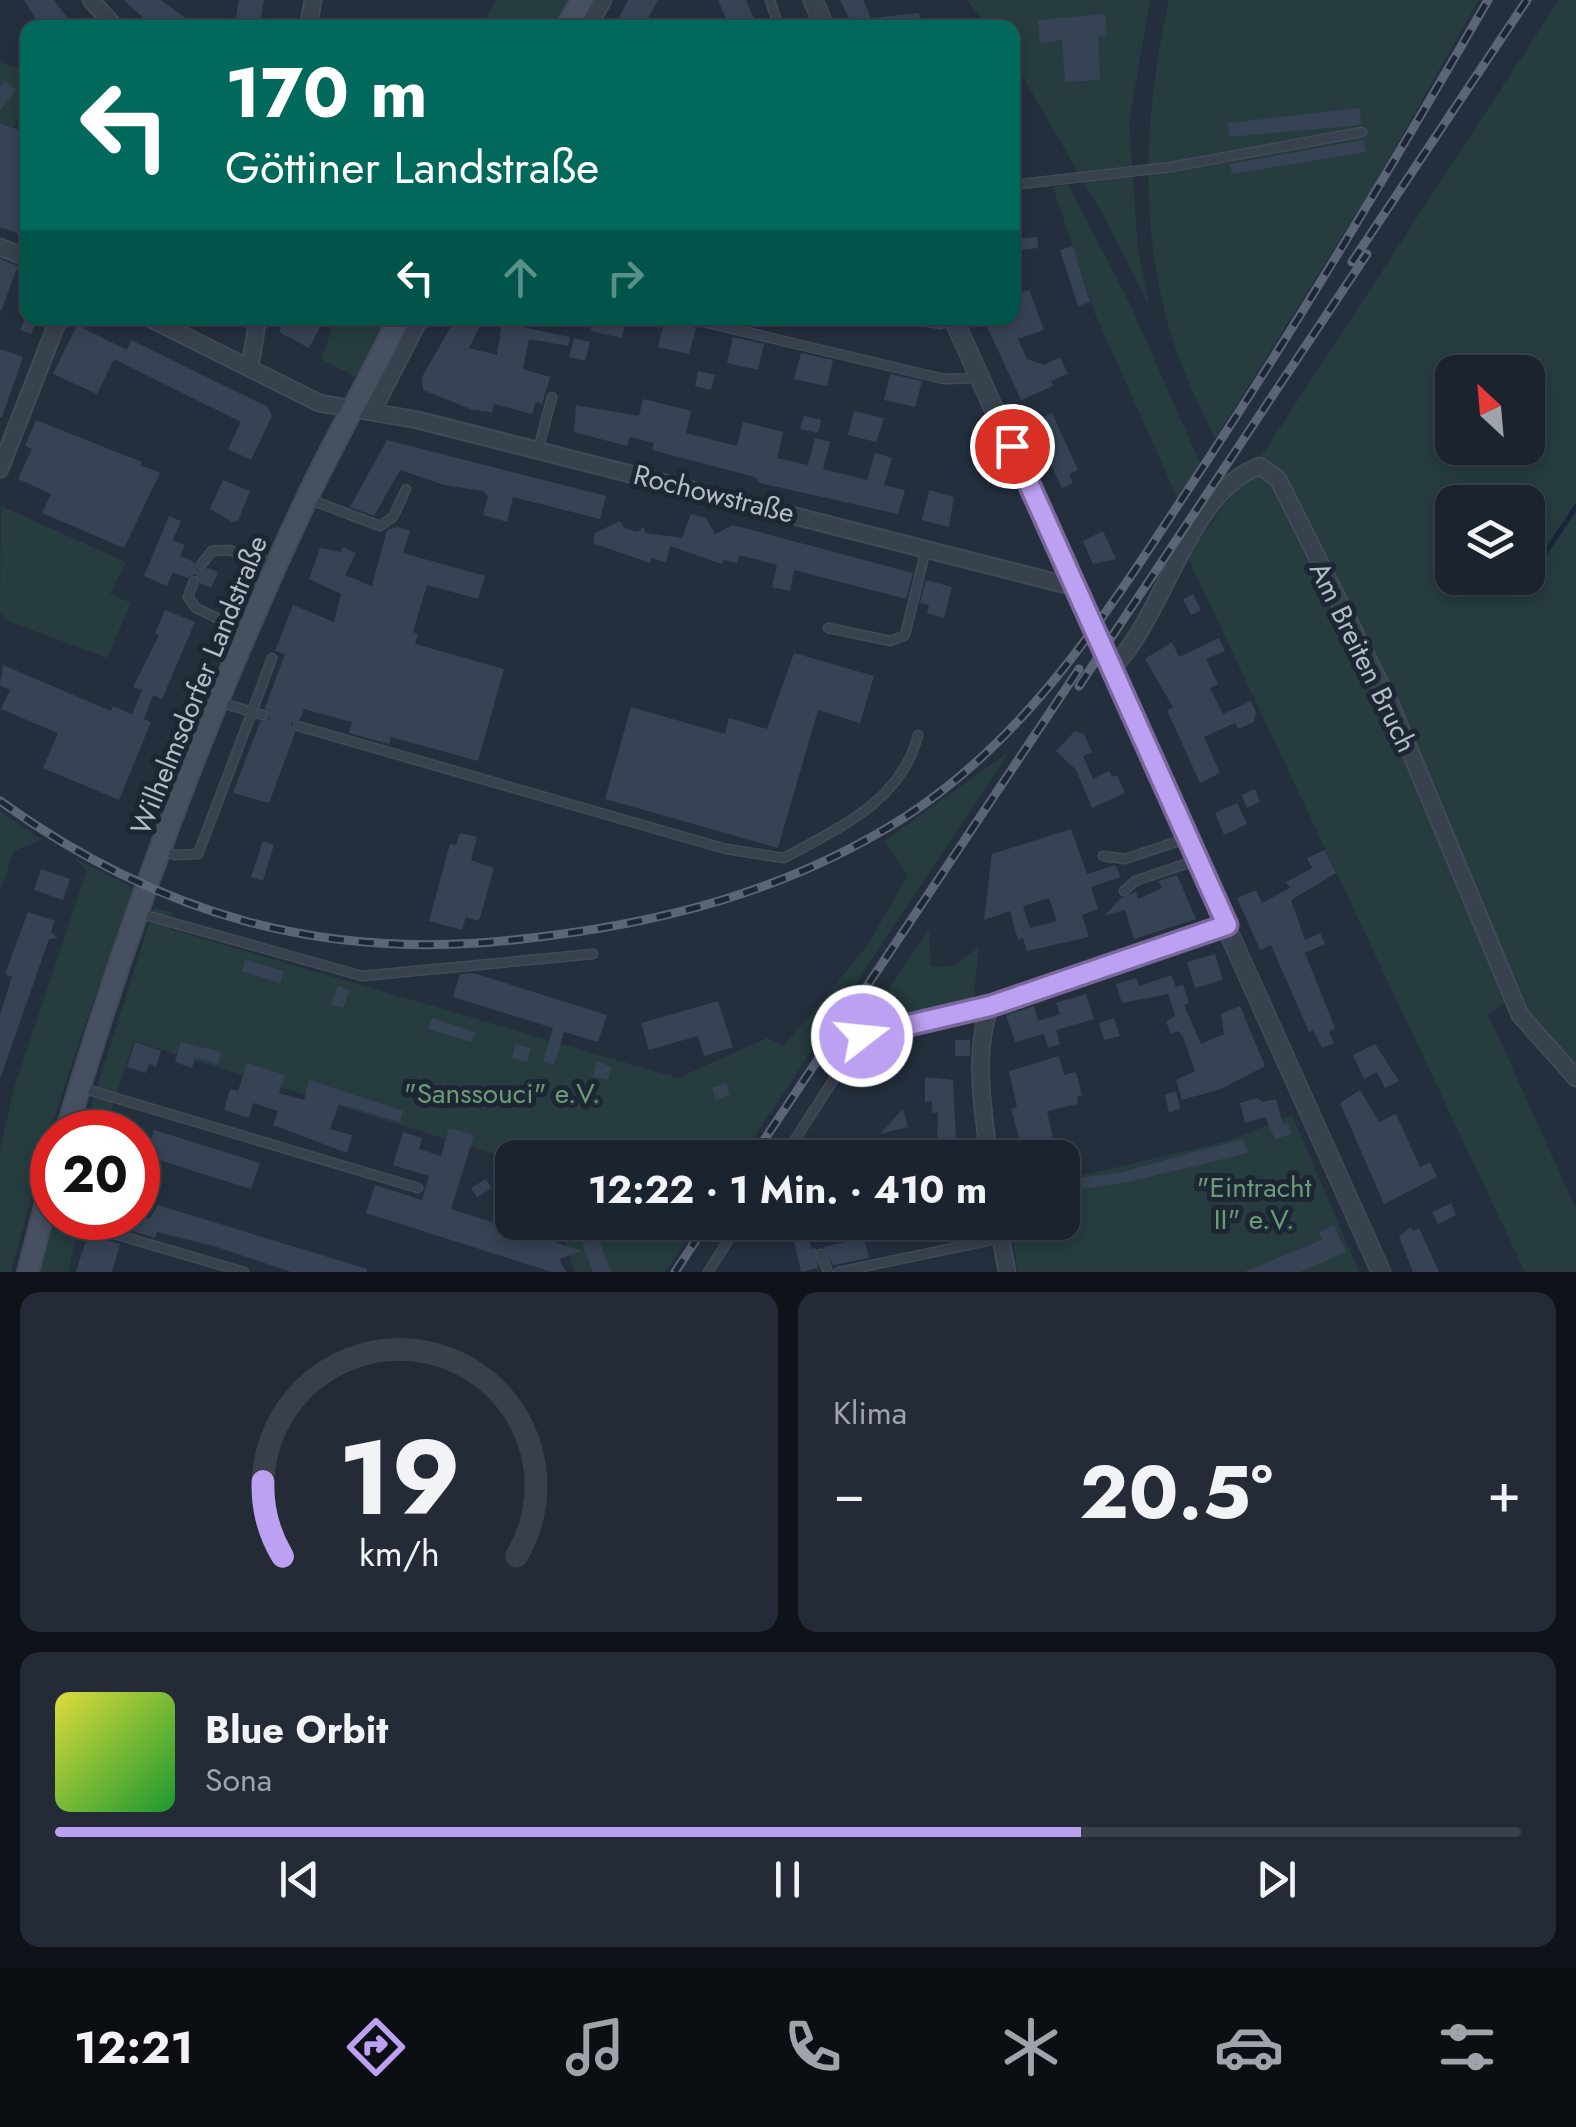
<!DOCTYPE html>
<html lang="de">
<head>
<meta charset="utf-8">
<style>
  body { margin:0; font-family:Jost,sans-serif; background:#242b36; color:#f1f3f6; height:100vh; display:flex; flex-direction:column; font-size:38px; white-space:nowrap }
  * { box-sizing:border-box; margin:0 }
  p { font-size:32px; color:#a0a4aa }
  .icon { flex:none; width:55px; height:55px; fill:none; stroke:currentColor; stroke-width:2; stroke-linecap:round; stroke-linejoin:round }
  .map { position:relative; height:1272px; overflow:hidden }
  .drawer { display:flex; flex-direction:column; gap:20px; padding:20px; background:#0f1319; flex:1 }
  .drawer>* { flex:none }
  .banner { position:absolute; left:20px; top:20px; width:1000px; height:305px; border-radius:20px; box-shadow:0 5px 15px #0003,0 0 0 2px #39404a; background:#00695c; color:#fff; overflow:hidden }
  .needle { width:65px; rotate:334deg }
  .buttons { position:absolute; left:1435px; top:355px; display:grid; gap:20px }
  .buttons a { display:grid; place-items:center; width:110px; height:110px; border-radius:20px; background:#1b232e; box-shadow:0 5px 15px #0003,0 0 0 2px #39404a; font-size:50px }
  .speed { position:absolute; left:30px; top:1110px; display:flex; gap:20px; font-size:50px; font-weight:700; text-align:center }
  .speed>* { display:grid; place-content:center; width:130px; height:130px; border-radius:50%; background:#1b232e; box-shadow:0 5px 15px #0003,0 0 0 2px #39404a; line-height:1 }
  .speed .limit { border:15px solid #d22; background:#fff; color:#111 }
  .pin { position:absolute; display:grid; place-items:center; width:85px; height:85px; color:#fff; margin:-42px; border:5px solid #fff; border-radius:50%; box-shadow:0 2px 10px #0007 }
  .me { position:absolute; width:110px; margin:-55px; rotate:74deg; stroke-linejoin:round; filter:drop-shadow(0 0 8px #0008) }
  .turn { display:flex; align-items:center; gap:35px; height:210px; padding:0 40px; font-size:45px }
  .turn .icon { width:130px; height:130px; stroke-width:2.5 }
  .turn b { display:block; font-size:70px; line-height:85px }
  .lanes { display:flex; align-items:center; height:95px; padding:0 40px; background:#0003; justify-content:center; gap:50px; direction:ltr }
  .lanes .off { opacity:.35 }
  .big { font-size:75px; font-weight:700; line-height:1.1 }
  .drawer .widget { flex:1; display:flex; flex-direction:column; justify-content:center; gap:15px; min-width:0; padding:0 35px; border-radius:20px; background:#242b36 }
  .drawer .dial { align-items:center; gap:0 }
  .dial svg { height:260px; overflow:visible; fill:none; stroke:#39404a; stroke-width:7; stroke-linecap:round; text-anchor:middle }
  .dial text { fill:#f1f3f6; stroke:none }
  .song { display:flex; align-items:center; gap:30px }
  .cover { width:120px; height:120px; border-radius:15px; background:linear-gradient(135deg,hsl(60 70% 55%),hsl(130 70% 35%)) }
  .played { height:10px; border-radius:5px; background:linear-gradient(90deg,#bca0f2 70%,#39404a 70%) }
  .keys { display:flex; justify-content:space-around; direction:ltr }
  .heat { display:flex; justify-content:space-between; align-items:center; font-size:55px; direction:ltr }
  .drawer .tiles { flex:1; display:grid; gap:20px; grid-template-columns:1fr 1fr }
  .widget:last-child { grid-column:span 2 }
  .trip { position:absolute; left:495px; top:1140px; width:585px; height:100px; border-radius:20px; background:#1b232e; box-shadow:0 5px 15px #0003,0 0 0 2px #39404a; font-weight:700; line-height:100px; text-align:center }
  .tab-bar { display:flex; height:160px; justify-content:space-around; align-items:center; background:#0b0e12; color:#a0a4aa }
  .tab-bar .icon { width:70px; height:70px }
  .tab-bar .on { color:#bca0f2 }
  .tab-bar b { font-size:45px; color:#f1f3f6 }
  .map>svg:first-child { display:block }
  .green { fill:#263c3f; fill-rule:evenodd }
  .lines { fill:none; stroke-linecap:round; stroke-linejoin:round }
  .stream { stroke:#17263c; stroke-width:5 }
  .building { fill:#364354; fill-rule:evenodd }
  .service-casing { stroke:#414a57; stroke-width:11 }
  .minor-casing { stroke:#414a57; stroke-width:19 }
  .tertiary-casing { stroke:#414a57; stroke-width:21 }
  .secondary-casing { stroke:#414a57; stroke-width:24 }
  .service { stroke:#38414e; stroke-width:8 }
  .minor { stroke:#38414e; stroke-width:15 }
  .tertiary { stroke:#38414e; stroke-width:18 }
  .secondary { stroke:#465061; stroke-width:20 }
  .rail-casing { stroke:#5a6575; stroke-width:9 }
  .rail { stroke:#1d2633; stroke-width:5; stroke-dasharray:15; stroke-linecap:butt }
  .route-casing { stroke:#7a689d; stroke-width:25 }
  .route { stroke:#bca0f2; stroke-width:18 }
  .labels { text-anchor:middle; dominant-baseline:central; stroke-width:10; stroke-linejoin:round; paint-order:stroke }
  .street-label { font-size:28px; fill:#b4bcc9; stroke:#1d2633 }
  .park-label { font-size:28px; fill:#6b9a76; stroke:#1d2633 }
</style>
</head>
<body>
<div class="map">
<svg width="1576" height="1272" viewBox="0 0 1576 1272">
  <rect width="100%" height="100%" fill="#242f3e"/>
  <path class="green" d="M496,0h73l-16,27h-72z
    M967,0h183l-21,122 9,128 11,55 -43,-85 -93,-160 -1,-32 -24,-1z
    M1169,0h310l-105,185 -159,254c-12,-28 -27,-55 -37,-84 -41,-115 -35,-238 -9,-355z
    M1559,0h17v1068l-41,-45 -17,-28 -30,19 88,195v63h-51l-338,-716 81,-110zM1452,372h76v76h-76zM1452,502h76v76h-76z
    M0,62l27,10v22l-13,34 -14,-6z
    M1068,184l62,120 70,159 -22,36 -83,-185 -42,-127z
    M336,318h53l-32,60 -36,-19z
    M1,506l125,56 -16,32 21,9 -24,55 -102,-38 -5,-8z
    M1009,752l-268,405 -229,3 -378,-119 -30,91h-21l71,-224 19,5 -3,16 508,149 89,-40 17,8 83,-100 41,-71 -24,-34z
    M0,811l42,29 -28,11 -14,41z
    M74,858l65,33c-56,121 -93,252 -128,381h-11v-122l14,-62 73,-218z
    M929,930l2,37 22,-1 26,-19 -6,55 -111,25z
    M1292,1115l67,157h-341l-8,-49 52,-1 1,-42 165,-39z
    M559,1223h139l-33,49h-90z
    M51,1228l26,6 -9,38h-28z"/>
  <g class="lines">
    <path class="stream" d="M1537,565l39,-58"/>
  </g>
  <path class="building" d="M24,0h30l21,28h-33z
    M124,0h37l38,28h-45z
    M239,0h25l-5,28h-25z
    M628,0h30l-15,28h-29z
    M718,0h28l12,28h-28z
    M840,0h23l8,18 48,-5 2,13 -67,2z
    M1105,14l2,22 -9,1 2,43 -35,2 -3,-42 -22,3 -2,-23z
    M5,81l11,9 -16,21v-24z
    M1360,108l1,17 -132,12 -1,-14z
    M0,123l28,10v78l-9,23 -19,-7z
    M1363,140l3,12 -134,22 -2,-10z
    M1037,237l1,11 -26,3v-12z
    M1073,246l17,56 -12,4 -18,-56z
    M0,259l18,7 -17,45 -1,-1z
    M1029,290l15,40 -26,9 9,20 17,6 16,-8 8,17 -17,7 2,5 -32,14 -38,-82h29v-21z
    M25,318h13l-7,16 -11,-4z
    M286,318l21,4 18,-4 -16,30 -30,-16z
    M456,318h28l-15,30 28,7 5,-32 68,14 -2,9 -39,-7 -6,30 27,8 -8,27 -6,-2 -4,12 -38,-10 -2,8 -19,-2 -50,-20 -1,-13z
    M593,318h33l-4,20 -32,-7z
    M665,319l31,9 -7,26 -31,-7z
    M77,325l50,25 4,-10 137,67 4,9 -21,44 -23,-11 13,-27 -127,-63 -17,35 -44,-20z
    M733,337l31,7 -6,26 -31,-7z
    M574,338l16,4 -5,19 -16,-4z
    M0,349l23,8 -21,60h-2z
    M801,353l32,7 -6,26 -33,-7z
    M698,371l17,4 -4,15 -16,-4z
    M890,374l32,7 -7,26 -31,-7z
    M643,399l48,12 -5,22 51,13 6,-24 40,10 -6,26 31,7 7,-27 15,4 -7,27 44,11 8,-27 17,5 -8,27 21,5 -7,24 -138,-31 -5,-6 -103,-27 2,-7 -24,-6 -3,9 -53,-14 2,-27 63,11z
    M854,411l30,7 -8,24 -28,-7z
    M1052,413l26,57 -9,4 4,9 -11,5 -31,-65z
    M804,416l17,4 -3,13 -18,-4z
    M36,420l106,42 -2,3 20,8 -36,75 -82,-35 9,-19 -33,-15 14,-30 -7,-3z
    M387,440l219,56 -6,23 -87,-22 -6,25 -24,-7 5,-19 -5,-5 -39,-6 -44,-15 -26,46 -24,-9z
    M223,480l27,11 -12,30 -6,1 -22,-13z
    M929,490l25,7 -5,30 -27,-7z
    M691,514l15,4 9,16 18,-9 180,48 -7,26 -112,-29 -4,21 -18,-4 5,-22 -38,-10 -2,8 -14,-3 -1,4 -52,-18 -4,16 -15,-4 -1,5 -57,-20 2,-10 25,-12 4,7 14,4 5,-5 3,6 36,5z
    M169,516l12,5 -8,19 12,5 -5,11 14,6 3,9 11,-3 10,4 -7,16 -10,-4 -5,-10 -9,4 -14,-6 -6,14 -23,-10z
    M397,527l13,4 -7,22 82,23 -7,23 -51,-14 -14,47 5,2 -3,10 89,25 -26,92 -87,-24 -2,7 -40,-11 3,-11 -48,-13 -4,10 -9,4 4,10 -26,70 -36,-10 27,-71 10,-4 -5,-10 20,-54 -10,-3 18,-46 41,17 7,-28 -32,-15 11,-31 21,4 2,-5 13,6 -11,22 27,11 15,-56z
    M1103,531l13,28 -23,5 -10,-23z
    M926,580l26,7 -8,31 -17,-5 2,-8 -9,-2z
    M1193,594l8,16 -10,5 -8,-16z
    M165,610l30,12 -33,77 -9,-4 -9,24 7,3 -32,78 -76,-32 15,-35 -57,-24 9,-19 -10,-5 3,-20 108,46 2,-5 19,8 10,-24 -9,-3 26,-52 -4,-2z
    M1219,638l6,13 -19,8 12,25 -8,4 13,26 28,-13 5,11 -2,10 -16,7 -3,-6 -31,14 16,36 -20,10 -33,-73 6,-3 -28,-48 27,-17 7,15z
    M794,653l80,23 -14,47 -42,-13 -40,138 -173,-49 26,-92 94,27 4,-16 38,11z
    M1075,731l9,3 8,18 -9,4 10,23 16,-8 3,6 5,-2 8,18 -33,15 -16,-38 -20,-19z
    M1255,789l5,13 -13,6 -5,-13z
    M1237,803l10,21 -23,11 -9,-22z
    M1071,829l16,45 28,-9 6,12 -30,10 7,22 -16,6 7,22 -62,14 -4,-13 -5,2 -8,-29 -26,9 8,-66zM1049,898l8,23 -27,7 -7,-22z
    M460,833l17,4 -6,23 23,8 -15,53 -13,-4 -4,13 -33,-9 21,-77 6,1z
    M263,841l11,4 -11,36 -12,-4z
    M1325,850l11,23 -45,27 14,40 15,-7 5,11 -20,9 30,75 -6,4 5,11 -12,5 -9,-18 -4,2 -38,-87 -11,5 -23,-52 19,-8 6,13 28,-15 -4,-6 26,-14 -5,-10z
    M41,869l29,10 -7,21 -29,-10z
    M1177,875l19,44 -62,20 -9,-29 -21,6 17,-18 15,-6 2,7 24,-11 -4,-7z
    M28,912l27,9 -4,11 6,6 -8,1 -49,140v-65l12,-37 -7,-3z
    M1215,954l8,26 -28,8 -8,-26z
    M245,960l39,11 -4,12 -38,-12z
    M473,973l134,42 -9,27 -34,-10 -10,33 -11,-3 10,-34 -100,-31 7,-23z
    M1171,975l5,12 7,-2 6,18 -5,2 17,39 23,-10 -3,-20 19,-8 25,60 -44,23 -39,11 -6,-20 19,-9 -12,-34 -5,-6 -7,3 -5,-12 9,-6 -12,-38z
    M1136,978l3,8 24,-8 5,16 -46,9 -6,-19z
    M338,986l12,4 -7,18 -12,-4z
    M1086,994l8,25 -38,11 4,14 -12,4 -4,-14 -29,8 -9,-27 28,-9 4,15 22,-7 -4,-11z
    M718,1001l15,46 -29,9 -6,-20 -49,14 -8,-27z
    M432,1018l43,14 -4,10 -43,-13z
    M1114,1018l6,18 -16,4 -5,-17z
    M955,1040h15v16h-15z
    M135,1042l26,9 -5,16 -7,-3 -3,9 -19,-6z
    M181,1042l40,10 -3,12 -23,-7 -3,11 -17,-6z
    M516,1044l15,4 -4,14 -15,-4z
    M1375,1044l24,37 -14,7 -8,-16 -13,7 -11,-24z
    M1059,1056l5,19 12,-3 6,23 -5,2 1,7 -31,7 10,47h-32l-14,-49 6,-2 -8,-36z
    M597,1061l14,6 -3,13 -15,-3z
    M247,1063l38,12 -6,18 25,7 5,-20 94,31 -3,11 -61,-18 -9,25 22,6 -5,18 -74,-28 5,-14 -25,-8 -4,15 -25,-8 6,-21 8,2z
    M925,1077l28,3 3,60 -19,2 1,-30 -6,1v-12l-7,1z
    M726,1083l4,12 -14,5 -4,-12z
    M1360,1090l19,32 17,-8 24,53 10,-5 7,15 -53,27 -44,-101z
    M1176,1091l4,17 -11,5 -4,-18z
    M1257,1098l6,4 13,-3 7,26 4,-2 5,11 -17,5 -10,-22 -20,6 -5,-20z
    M903,1109l5,18 -28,7z
    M449,1128l25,7 -23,74 131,42 -23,8 7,13h-14l-186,-59 9,-28 47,15 7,-24 -36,-11 10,-33 19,6 -3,11 22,7z
    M154,1130l106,33 -9,26 -105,-33z
    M1243,1139l5,14 -120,29 -66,10v-12l56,-7z
    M486,1179l6,9 -15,9 -6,-9z
    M1451,1203l5,12 -18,9 -6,-12z
    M158,1205l209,64v3h-76l-74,-25 -60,-15 -2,6 -56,-17 51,-3z
    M888,1222h13l3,15 -17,4 -3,-14z
    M948,1222h19l2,14 -19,3z
    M1334,1225l12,27 -46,20h-56l78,-32 -3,-8z
    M805,1227l7,22 4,-1 2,20 -17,4 -9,-41z
    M1411,1227l2,4 6,-3 20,44h-26l-14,-35z
    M96,1236l24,8 -8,28h-36l11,-35z
    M598,1238l13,34h-18l-11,-28z
    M864,1238l5,20 -36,7 -10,-18z"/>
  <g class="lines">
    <defs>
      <path id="service" d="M770,0l9,28
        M1012,185l159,-18 191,-35
        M687,318l257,61 36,-1
        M909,318l31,6 13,-4
        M538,450l14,-53
        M311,500l69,26 13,-9 13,-28
        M201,565l11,-14 17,-1 44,13
        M194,581l-6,16 8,11 50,24
        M828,628l63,13 14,-6 21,-86
        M219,702l33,10 20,-54
        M298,726l428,123 58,9c56,-31 117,-56 134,-123
        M161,850l14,5 23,-1 54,-142 11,3
        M1103,856l22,3 60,-20
        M1124,891l11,-10 59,-20
        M138,913l224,63 231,-22
        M82,1088l336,100
        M783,1158l79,-122 127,-30
        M60,1218l184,54
        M821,1254l7,18
        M708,1272l32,-50
        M839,1272l162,-34"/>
      <path id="minor" d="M91,0l25,28
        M308,28l5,-28
        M587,28l16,-28
        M0,247l28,11
        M149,318l170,85 99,17 656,167
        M250,367l8,-49
        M373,410l47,-92
        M0,469l59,-151
        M1111,669c54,-52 76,-177 149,-203l18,13 112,224 130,312 56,63
        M989,1158c-6,-49 -16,-105 1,-152l237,-81
        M998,1222l9,50"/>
      <path id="tertiary" d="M813,0l12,28
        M953,318l428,954"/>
      <path id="secondary" d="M566,28l16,-28
        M66,1132c64,-215 144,-428 240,-632 29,-62 64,-120 93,-182
        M28,1272l24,-93"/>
    </defs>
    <use href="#service" class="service-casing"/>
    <use href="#minor" class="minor-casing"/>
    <use href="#tertiary" class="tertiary-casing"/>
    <use href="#secondary" class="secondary-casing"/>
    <use href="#service" class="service"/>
    <use href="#minor" class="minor"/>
    <use href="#tertiary" class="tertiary"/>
    <use href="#secondary" class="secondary"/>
    <defs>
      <path id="rail" d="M1352,262l175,-262
        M1079,686l288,-432
        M0,801c160,115 326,161 522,138 137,-15 265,-47 383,-122 129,-83 211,-218 294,-344 102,-154 196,-312 289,-473
        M752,1158l327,-489
        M675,1272l33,-50"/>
    </defs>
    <use href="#rail" class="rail-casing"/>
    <use href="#rail" class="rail"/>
  </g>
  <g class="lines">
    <defs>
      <path id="route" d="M862,1036l128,-30 237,-81 -215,-479"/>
    </defs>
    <use href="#route" class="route-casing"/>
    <use href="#route" class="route"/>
  </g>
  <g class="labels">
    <g class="street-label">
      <text transform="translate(714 494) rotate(14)">Rochowstraße</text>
      <text transform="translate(1363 657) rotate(64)">Am Breiten Bruch</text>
      <text transform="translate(199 685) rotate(-68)">Wilhelmsdorfer Landstraße</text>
    </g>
    <g class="park-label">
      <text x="502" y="1093">"Sanssouci" e.V.</text>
      <text x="1254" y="1187">"Eintracht<tspan x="1254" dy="32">II" e.V.</tspan></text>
    </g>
  </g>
</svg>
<div class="buttons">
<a><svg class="needle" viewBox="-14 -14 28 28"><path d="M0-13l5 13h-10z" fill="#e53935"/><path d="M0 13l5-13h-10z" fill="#a0a4aa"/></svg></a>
<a><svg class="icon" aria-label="layers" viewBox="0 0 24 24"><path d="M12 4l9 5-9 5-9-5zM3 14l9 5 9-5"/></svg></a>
</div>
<div class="speed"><div class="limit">20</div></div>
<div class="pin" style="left:1012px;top:446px;background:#d93025"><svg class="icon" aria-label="arrive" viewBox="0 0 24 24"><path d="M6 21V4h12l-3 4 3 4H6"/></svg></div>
<svg class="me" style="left:862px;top:1036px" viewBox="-20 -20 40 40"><circle r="17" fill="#bca0f2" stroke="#fff" stroke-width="3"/><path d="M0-11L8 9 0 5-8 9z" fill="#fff"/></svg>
<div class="trip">12:22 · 1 Min. · 410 m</div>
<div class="banner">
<div class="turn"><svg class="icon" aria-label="left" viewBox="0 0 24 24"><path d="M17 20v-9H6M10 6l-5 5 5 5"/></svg><div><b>170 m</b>Göttiner Landstraße</div></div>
<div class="lanes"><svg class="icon" aria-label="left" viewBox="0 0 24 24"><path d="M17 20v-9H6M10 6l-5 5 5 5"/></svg><svg class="icon off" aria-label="ahead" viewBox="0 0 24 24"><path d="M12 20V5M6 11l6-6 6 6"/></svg><svg class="icon off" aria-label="right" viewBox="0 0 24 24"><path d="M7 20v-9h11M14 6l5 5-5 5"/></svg></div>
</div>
</div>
<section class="drawer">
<div class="tiles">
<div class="widget dial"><svg viewBox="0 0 100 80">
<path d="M14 69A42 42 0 1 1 86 69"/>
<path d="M14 69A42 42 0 0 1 8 46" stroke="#bca0f2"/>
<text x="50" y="56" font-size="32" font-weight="700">19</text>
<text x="50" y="72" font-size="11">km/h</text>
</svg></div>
<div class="widget"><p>Klima</p>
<div class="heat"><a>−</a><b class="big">20.5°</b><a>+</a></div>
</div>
<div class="widget">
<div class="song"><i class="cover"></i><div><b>Blue Orbit</b><p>Sona</p></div></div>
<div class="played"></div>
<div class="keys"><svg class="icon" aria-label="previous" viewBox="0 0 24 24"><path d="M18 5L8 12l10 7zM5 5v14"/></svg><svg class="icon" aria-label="pause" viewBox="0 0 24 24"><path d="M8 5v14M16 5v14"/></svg><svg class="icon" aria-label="next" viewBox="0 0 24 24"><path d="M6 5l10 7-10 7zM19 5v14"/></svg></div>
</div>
</div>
</section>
<nav class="tab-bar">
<b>12:21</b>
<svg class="icon on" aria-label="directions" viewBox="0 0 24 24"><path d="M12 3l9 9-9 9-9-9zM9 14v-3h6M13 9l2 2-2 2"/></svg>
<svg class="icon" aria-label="music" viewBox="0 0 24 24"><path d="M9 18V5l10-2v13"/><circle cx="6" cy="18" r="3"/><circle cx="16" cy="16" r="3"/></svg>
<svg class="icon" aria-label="phone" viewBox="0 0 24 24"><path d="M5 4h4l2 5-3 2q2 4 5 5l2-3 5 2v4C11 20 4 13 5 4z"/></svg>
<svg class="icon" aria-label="climate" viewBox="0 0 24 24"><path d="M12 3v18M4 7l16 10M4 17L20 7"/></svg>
<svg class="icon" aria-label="car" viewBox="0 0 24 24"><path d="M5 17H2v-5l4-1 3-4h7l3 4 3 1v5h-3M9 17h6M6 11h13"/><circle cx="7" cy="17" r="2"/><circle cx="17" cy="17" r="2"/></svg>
<svg class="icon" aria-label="filters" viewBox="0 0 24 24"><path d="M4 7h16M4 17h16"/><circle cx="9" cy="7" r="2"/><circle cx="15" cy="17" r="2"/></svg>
</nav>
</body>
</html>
